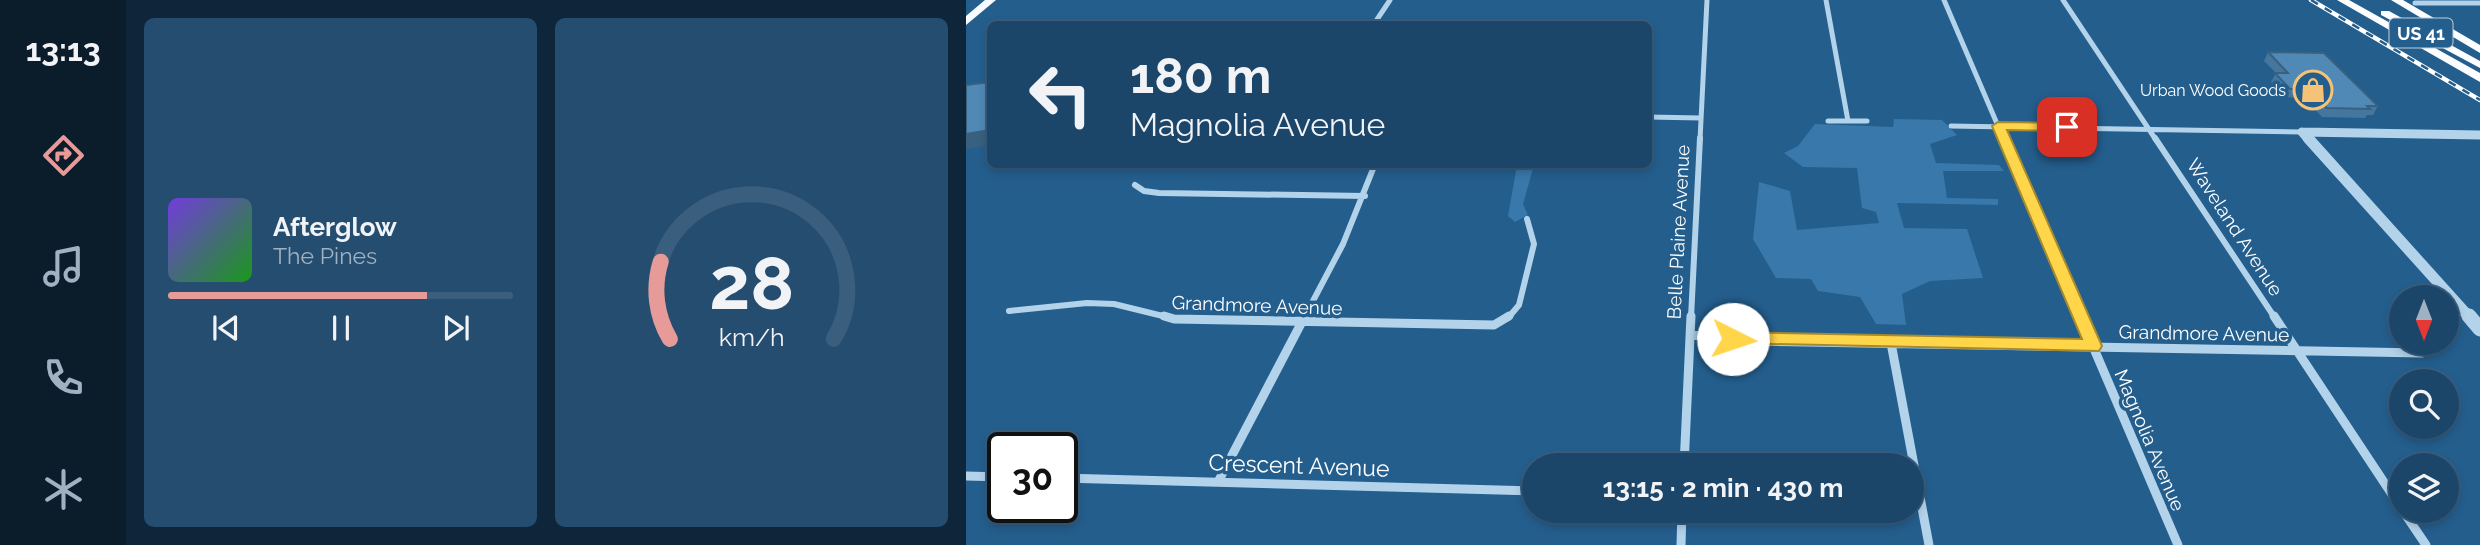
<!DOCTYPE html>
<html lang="en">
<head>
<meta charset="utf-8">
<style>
  body { margin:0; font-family:Raleway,sans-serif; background:#244d70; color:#f1f3f6; height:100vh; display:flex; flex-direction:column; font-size:26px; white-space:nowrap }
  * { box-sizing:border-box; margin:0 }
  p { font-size:23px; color:#a0b1c1 }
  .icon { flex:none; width:38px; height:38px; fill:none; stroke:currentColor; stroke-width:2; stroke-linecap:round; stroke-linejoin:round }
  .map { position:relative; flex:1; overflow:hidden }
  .details { display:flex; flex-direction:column; gap:18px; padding:18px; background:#0f263a; width:840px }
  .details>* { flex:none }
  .hud { position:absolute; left:21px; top:21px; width:665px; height:147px; border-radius:10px; box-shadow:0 4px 10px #0003,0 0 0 2px #395e7e; background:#1b466a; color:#f1f3f6; overflow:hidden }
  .needle { width:46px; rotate:180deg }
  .buttons { position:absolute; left:1423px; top:285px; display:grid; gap:14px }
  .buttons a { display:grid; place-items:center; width:70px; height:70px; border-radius:50%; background:#1b466a; box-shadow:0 4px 10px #0003,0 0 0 2px #395e7e; font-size:35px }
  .speed { position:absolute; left:21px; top:432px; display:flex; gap:14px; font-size:35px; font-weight:700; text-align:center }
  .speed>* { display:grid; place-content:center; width:91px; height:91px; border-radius:50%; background:#1b466a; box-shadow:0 4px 10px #0003,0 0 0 2px #395e7e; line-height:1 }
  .speed .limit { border:4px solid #111; border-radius:10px; background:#fff; color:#111 }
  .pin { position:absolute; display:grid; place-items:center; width:60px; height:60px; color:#fff; margin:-30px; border-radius:14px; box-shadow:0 4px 10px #0006 }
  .me { position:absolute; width:77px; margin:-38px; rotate:94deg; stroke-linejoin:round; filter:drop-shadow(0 0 5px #0008) }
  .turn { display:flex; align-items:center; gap:24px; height:147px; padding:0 28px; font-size:32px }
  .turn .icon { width:91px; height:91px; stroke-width:2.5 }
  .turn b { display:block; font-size:49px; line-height:60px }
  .details .card { flex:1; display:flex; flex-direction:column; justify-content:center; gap:10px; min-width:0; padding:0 24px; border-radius:10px; background:#244d70 }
  .details .dial { align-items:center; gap:0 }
  .dial svg { height:182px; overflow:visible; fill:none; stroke:#395e7e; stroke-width:7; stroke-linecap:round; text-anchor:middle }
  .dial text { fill:#f1f3f6; stroke:none }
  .song { display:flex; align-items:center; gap:21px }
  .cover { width:84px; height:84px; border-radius:10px; background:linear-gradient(135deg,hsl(260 70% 55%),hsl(120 70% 35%)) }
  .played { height:7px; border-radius:4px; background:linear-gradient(90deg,#e69b98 75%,#395e7e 75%) }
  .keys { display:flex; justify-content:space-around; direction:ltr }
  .details .tiles { flex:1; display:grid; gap:18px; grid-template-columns:repeat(2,1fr) }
  .trip { position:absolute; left:556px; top:453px; width:402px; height:70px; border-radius:35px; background:#1b466a; box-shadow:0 4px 10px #0003,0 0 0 2px #395e7e; font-weight:700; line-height:70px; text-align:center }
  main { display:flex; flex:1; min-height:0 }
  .tab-bar { display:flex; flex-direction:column; width:126px; justify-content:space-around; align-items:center; background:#0b1c2a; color:#a0b1c1 }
  .tab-bar .icon { width:49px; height:49px }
  .tab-bar .active { color:#e69b98 }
  .tab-bar b { font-size:32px; color:#f1f3f6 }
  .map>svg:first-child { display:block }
  .green { fill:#3878aa }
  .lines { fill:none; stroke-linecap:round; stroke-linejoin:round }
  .minor-far2 { stroke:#b3d3eb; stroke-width:5 }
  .minor-far1 { stroke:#b3d3eb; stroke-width:6 }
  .minor { stroke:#b3d3eb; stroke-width:9 }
  .tertiary-far2 { stroke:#b3d3eb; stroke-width:9 }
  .tertiary-far1 { stroke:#b3d3eb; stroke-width:11 }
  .tertiary { stroke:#b3d3eb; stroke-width:15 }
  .primary { fill:#f8fbff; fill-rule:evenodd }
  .trunk { fill:#fcfdff; fill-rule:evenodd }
  .rail-casing { stroke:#fff; stroke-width:4.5 }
  .rail { stroke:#245e8d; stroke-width:2.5; stroke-dasharray:8; stroke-linecap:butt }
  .wall { fill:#45769d }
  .shaded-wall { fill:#38607f }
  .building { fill:#5089b6; stroke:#38607f; stroke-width:2 }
  .route { fill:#ffd54a; stroke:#a68a30; stroke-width:2 }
  .labels { text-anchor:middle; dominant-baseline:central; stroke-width:7; stroke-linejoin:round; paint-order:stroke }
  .far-poi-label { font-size:16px; fill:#fff; stroke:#245e8d; text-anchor:end }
  .shield { fill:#245e8d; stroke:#bdcfdd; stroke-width:2 }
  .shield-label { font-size:18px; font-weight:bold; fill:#fff }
  .street-label { font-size:19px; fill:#fff; stroke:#245e8d }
  .near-street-label { font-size:23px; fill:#fff; stroke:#245e8d }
</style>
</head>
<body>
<main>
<nav class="tab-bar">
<b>13:13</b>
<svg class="icon active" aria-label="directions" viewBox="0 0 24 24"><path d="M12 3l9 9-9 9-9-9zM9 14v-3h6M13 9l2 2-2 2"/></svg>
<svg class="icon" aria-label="music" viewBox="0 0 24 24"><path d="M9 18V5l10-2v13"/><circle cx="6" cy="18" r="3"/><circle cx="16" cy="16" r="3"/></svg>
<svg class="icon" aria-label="phone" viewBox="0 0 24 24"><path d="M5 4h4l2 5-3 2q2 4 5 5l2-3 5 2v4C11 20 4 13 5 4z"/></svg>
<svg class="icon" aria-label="climate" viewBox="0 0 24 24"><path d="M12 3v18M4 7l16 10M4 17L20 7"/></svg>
</nav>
<section class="details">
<div class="tiles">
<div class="card">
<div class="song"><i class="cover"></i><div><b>Afterglow</b><p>The Pines</p></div></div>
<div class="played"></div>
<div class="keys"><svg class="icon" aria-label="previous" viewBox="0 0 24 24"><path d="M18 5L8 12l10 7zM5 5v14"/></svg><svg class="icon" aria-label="pause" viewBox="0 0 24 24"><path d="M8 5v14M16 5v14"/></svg><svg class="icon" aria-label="next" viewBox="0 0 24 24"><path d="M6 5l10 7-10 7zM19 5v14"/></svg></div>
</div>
<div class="card dial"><svg viewBox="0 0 100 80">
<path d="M14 69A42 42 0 1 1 86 69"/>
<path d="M14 69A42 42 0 0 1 10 35" stroke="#e69b98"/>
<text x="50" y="56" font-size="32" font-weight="700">28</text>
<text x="50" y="72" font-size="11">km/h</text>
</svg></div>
</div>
</section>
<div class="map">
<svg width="1514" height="545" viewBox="0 0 1514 545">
  <rect width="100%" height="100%" fill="#245e8d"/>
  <path class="green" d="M928,119l48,1 15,15 -27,9 6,19 63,2 5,6h-61l4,27 51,1v6l-101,-2 7,25 63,1 16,49 -53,3 -28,13 4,31 -30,-1 -16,-27 -42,-6 -7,-12 -35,-1 -23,-39 6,-57 31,9 7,39 82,-7 -3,-11 -14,-4 -5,-40 -54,-1 -19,-14 14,-7 17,-22 78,3z
    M551,165h17l-11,39 5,11 -13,7 -7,-6z"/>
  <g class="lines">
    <path class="minor-far2" d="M860,0l22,121
      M978,0l60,140
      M1097,0l93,140
      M1449,3h65
      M408,24l16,-24
      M682,117l53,1
      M862,121h39
      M985,126l351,6
      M734,140l7,-140"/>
    <path class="minor-far1" d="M1037,138l78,180
      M1189,138l120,180
      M169,185l9,6 15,2 206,3
      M43,311l78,-8 27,1 57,14
      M338,318l39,-74 32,-80
      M542,318l11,-13 15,-61 -7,-25
      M725,318l9,-180"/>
    <path class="minor" d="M198,316l10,3 320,6 15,-9
      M1114,316l98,229
      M1308,316l127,192
      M725,335l64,6 667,12
      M925,343l38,202
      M718,466l7,-150
      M0,476l37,1
      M96,478l473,13
      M252,482l87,-166
      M1437,511l23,34
      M715,545l1,-34"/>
    <path class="tertiary-far2" d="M1336,132l7,8
      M1336,132l178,3"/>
    <path class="tertiary-far1" d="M1342,138l162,180"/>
    <path class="tertiary" d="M1503,316l11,13"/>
    <path class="primary" d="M19,0h11l-30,25v-9z"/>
    <path class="trunk" d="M1371,0h12l131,73v9z
      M1425,0h12l77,45v8z
      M1415,11h8l91,50v7l-99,-53z"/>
    <defs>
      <path id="rail" d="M1345,0l169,100"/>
    </defs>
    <use href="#rail" class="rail-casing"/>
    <use href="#rail" class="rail"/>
  </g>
  <path class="wall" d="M1302,52l110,54 -5,9h-6l-2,3 -43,-1 -8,-9h-6l-10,-10 -13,-1 -14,-15 5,-9 -12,-12z"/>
  <path class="shaded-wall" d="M24,130v15l-24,4v-15z"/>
  <path class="building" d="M1302,52l56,1 54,53h-11l3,3 -43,-1 -8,-8h-6l-10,-11h-13l-15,-16h13z
    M24,82v48l-24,4v-49z"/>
  <path class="route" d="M1032,122l69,1 7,4 -7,4 -60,-1 95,216 -3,5 -372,-8 -3,-4 3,-5 6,-2 349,7 -90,-213z"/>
  <defs>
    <symbol id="shop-ring" viewBox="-11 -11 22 22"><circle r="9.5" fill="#245e8d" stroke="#f6c376" stroke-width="1.5"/><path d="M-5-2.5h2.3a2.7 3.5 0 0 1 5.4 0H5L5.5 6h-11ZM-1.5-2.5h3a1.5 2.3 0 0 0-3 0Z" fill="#f6c376"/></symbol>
  </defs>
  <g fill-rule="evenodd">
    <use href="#shop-ring" x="1325" y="68" width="44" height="44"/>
  </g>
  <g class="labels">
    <g class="far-poi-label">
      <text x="1320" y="90">Urban Wood Goods</text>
    </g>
    <rect class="shield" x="1423.5" y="18.5" width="63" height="29" rx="5"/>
    <g class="shield-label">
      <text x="1455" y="33">US 41</text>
    </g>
    <g class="street-label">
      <text transform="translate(1269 227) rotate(57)">Waveland Avenue</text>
      <text transform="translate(712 232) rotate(-87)">Belle Plaine Avenue</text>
      <text transform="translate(291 305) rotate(2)">Grandmore Avenue</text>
      <text transform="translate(1238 333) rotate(1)">Grandmore Avenue</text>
      <text transform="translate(1184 440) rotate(67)">Magnolia Avenue</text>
    </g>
    <g class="near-street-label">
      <text transform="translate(333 465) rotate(2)">Crescent Avenue</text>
    </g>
  </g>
</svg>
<div class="buttons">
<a><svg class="needle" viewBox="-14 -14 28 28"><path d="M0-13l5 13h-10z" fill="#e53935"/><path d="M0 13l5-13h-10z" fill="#a0b1c1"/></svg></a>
<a><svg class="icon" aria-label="search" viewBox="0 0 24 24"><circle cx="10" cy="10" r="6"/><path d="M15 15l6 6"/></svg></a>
<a><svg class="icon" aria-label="layers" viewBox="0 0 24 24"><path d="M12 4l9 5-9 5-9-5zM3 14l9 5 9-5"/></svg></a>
</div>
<div class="speed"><div class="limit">30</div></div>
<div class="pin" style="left:1101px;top:127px;background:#d93025"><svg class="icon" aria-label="arrive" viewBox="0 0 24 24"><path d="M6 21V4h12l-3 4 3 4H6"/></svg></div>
<svg class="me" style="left:767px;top:339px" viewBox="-20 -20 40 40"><circle r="19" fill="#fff"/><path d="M0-13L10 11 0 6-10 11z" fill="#ffd54a"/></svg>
<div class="trip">13:15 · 2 min · 430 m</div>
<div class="hud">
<div class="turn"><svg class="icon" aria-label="left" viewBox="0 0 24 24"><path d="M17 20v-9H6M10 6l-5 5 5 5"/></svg><div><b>180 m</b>Magnolia Avenue</div></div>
</div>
</div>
</main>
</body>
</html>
